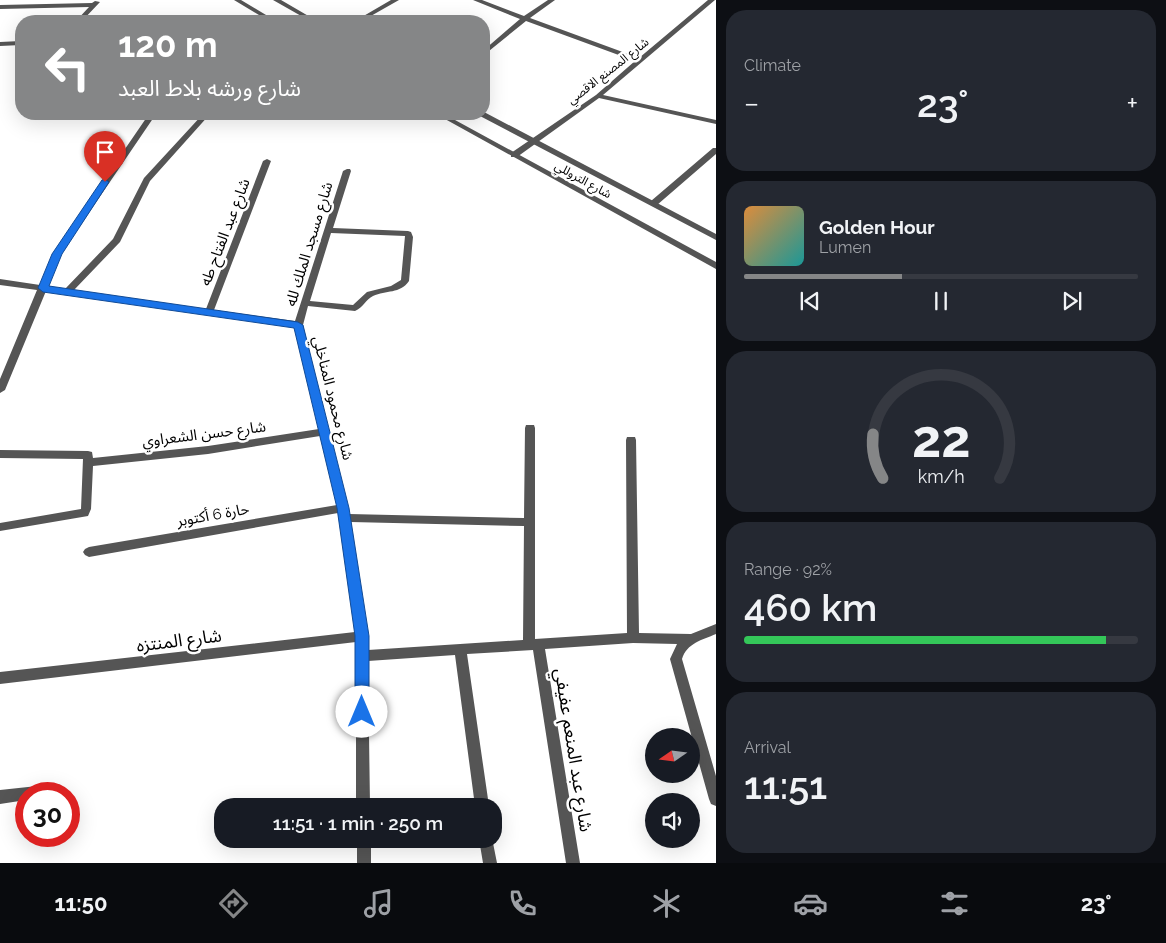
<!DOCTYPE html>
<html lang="en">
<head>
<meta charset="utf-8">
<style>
  body { margin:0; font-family:Raleway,"Noto Sans Arabic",sans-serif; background:#242831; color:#f1f3f6; height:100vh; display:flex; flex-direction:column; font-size:19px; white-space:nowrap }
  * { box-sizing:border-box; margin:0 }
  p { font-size:16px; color:#9ea1a6 }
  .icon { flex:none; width:28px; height:28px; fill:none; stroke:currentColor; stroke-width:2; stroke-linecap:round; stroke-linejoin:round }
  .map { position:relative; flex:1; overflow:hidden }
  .drawer { display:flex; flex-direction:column; gap:10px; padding:10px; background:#0d0f14; width:450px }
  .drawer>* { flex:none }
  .banner { position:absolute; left:15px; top:15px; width:475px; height:105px; border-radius:20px; box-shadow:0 5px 20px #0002; background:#858687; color:#fff; overflow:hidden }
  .needle { width:32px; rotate:256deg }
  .fabs { position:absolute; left:645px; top:728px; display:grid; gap:10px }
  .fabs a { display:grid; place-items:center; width:55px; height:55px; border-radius:50%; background:#171b24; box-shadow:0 5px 20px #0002; font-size:25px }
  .speed { position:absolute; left:15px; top:782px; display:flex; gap:10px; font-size:25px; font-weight:700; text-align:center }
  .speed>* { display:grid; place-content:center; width:65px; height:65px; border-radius:50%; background:#171b24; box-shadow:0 5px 20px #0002; line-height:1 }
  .speed .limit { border:8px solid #d22; background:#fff; color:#111 }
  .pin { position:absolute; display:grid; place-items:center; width:42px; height:42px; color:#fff; margin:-51px -21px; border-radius:50% 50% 50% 0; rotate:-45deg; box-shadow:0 0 5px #0007 }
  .pin .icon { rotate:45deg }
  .me { position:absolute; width:55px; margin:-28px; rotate:0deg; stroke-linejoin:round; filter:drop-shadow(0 0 4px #0008) }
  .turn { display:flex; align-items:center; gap:18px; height:105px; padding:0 20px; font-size:22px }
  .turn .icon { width:65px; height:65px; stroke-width:2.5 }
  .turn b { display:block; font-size:35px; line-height:42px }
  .big { font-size:38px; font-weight:600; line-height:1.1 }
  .drawer .widget { flex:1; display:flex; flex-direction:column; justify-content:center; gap:8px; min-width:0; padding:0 18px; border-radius:20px; background:#242831 }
  .drawer .dial { align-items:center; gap:0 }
  .dial svg { height:130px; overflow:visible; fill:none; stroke:#363941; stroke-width:7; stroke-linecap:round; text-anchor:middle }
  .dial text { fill:#f1f3f6; stroke:none }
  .song { display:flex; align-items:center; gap:15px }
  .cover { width:60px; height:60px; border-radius:8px; background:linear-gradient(135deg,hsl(30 70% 55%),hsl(180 70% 35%)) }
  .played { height:5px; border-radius:2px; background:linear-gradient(90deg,#858687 40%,#363941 40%) }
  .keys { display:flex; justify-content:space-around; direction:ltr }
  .heat { display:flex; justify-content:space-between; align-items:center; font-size:28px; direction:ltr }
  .charge { height:8px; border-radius:4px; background:linear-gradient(90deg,#34c759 92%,#363941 0) }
  .trip { position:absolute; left:214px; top:798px; width:288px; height:50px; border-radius:20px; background:#171b24; box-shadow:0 5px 20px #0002; font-weight:600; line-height:50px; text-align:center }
  .tabs { display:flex; height:80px; justify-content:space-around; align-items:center; background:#090b0e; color:#9ea1a6 }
  .tabs .icon { width:35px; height:35px }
  .tabs .on { color:#858687 }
  .tabs b { font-size:22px; color:#f1f3f6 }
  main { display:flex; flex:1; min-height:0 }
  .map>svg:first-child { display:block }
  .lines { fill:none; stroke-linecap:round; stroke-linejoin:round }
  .minor { fill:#555; fill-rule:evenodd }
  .tertiary { fill:#555; fill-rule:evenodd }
  .route { fill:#1a73e8; stroke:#114b97 }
  .labels { text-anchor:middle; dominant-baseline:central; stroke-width:5; stroke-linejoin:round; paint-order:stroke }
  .far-street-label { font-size:12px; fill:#000; stroke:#fff }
  .street-label { font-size:15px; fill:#000; stroke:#fff }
  .near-street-label { font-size:18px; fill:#000; stroke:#fff }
</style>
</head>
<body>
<main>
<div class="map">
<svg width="716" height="863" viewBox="0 0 716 863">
  <rect width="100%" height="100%" fill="#fff"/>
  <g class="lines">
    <path class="minor" d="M391,0h8l-37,21h-7z
      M473,0h9l42,16 24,-16h7l-25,18 109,40 69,-58h7l-112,95 113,25v4l-117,-26 -82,59h-6v-4l85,-58 39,-34 -109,-40 -42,34v-5l36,-31z
      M95,1l5,1 -18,19h-6l13,-14 -89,2v-4l92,-2z
      M21,41v4l-21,1v-4z
      M149,114h7l-95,140 -13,32 17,3 48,-50 31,-61 59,-64h7l-60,67 -30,61 -46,48 132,19 57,-148 4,-2 4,2 -57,149 81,11 48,-150 4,-2h3l1,2 -18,57 75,3 3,1 2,5 -4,44c-9,13 -23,9 -36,15 -7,3 -10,12 -18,15l-47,-5 -5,19 46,189 175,4 1,-90 1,-3h8l1,3v211l92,-6 -1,-193 1,-3h8l1,3 3,193 52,1 25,-10v10c-14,6 -29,9 -34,25l34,117v30l-5,-2 -2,-5 -39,-140 7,-15 -44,-1 -88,6 35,214h-14l-33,-213 -66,4 22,152h-14l-20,-151 -87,6 2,145h-14v-164l-356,42v-12l355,-40 -17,-119 -249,44 -4,-2 -2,-3 2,-3 4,-2 248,-42 -17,-69 -112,18 -115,12 -2,43 -3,7 -88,15v-8l81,-14 2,-50 -83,-1v-8l88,1 4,1 1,6 115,-12 111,-17 -25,-102 -248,-36 -41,99 -5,3v-14l37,-89 -37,-5v-6l40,6 13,-31zM331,233l74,3 -4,44 -10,6 -24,6 -14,13 -43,-4zM351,522l173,4 -1,114 -155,10v-14z
      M713,148h3v6l-59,51h-6v-4z
      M56,784l5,1 2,5 -2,4h-35v6l-26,4v-14z
      M492,838l5,25h-14l-4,-24z
      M357,839h14v24h-14z"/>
    <path class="tertiary" d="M234,0h7l35,21h-7z
      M273,0h8l36,21h-7z
      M484,112l232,122v6l-236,-124v-2h4z
      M436,114h8l272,148v7z"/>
  </g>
  <path class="route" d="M105,179l4,3 -47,72 -13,32 249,36 5,3 46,183 20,128v76l-2,5 -5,2 -5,-2 -2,-5v-76l-18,-128 -43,-180 -251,-36 -5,-4 14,-34 50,-74z"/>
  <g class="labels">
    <g class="far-street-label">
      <text transform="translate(608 71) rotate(-38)">شارع المصنع الاقصي</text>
      <text transform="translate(583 180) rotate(29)">شارع التروللي</text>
    </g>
    <g class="street-label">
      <text transform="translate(225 232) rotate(-69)">شارع عبد الفتاح طه</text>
      <text transform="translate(309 244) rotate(-73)">شارع مسجد الملك لله</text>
      <text transform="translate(333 398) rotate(76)">شارع محمود المناخلي</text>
      <text transform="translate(204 434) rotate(-7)">شارع حسن الشعراوي</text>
      <text transform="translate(213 515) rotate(-10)">حارة 6 أكتوبر</text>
    </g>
    <g class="near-street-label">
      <text transform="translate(179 640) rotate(-7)">شارع المنتزه</text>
      <text transform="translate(574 750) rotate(81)">شارع عبد المنعم عفيفي</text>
    </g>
  </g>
</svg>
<div class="fabs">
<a><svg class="needle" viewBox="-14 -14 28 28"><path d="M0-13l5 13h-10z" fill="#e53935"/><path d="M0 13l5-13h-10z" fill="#9ea1a6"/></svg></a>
<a><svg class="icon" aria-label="sound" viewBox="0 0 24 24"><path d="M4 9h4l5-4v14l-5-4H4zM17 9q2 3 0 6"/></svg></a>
</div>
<div class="speed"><div class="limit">30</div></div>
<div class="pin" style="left:105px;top:182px;background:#d93025"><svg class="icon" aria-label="arrive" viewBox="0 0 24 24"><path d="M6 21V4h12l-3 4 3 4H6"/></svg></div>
<svg class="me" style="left:362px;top:712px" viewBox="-20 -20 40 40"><circle r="19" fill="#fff"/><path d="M0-13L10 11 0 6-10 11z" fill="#1a73e8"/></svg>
<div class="trip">11:51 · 1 min · 250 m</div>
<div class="banner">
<div class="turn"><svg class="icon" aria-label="left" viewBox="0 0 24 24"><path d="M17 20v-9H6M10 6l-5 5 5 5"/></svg><div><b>120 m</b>شارع ورشه بلاط العبد</div></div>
</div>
</div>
<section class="drawer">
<div class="widget"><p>Climate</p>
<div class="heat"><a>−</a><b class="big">23°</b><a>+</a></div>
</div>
<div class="widget">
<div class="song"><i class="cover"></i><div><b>Golden Hour</b><p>Lumen</p></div></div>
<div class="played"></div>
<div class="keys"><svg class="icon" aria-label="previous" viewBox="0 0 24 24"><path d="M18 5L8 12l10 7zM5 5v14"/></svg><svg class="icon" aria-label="pause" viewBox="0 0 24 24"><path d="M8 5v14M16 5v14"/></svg><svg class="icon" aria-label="next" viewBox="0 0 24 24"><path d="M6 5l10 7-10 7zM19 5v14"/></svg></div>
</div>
<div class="widget dial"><svg viewBox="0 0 100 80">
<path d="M14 69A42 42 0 1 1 86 69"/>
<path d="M14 69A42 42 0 0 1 8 42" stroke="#858687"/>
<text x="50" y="56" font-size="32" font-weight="700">22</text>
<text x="50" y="72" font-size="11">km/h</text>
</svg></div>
<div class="widget"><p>Range · 92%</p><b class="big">460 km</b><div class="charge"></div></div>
<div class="widget"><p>Arrival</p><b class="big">11:51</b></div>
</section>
</main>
<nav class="tabs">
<b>11:50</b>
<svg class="icon on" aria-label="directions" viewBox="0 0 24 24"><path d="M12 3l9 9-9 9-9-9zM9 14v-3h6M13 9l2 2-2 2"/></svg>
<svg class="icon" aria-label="music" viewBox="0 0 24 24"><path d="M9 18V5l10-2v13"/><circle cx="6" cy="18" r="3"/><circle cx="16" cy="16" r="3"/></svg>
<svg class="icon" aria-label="phone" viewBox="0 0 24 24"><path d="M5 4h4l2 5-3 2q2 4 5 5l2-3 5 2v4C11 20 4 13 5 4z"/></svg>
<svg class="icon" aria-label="climate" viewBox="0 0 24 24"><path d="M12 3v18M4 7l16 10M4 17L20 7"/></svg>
<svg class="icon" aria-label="car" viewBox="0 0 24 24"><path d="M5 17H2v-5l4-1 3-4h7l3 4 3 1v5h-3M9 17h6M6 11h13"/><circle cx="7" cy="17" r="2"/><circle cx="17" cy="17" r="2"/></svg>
<svg class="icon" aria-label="filters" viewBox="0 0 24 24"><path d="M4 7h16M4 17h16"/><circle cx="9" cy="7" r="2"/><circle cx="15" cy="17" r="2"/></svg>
<b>23°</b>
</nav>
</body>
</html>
